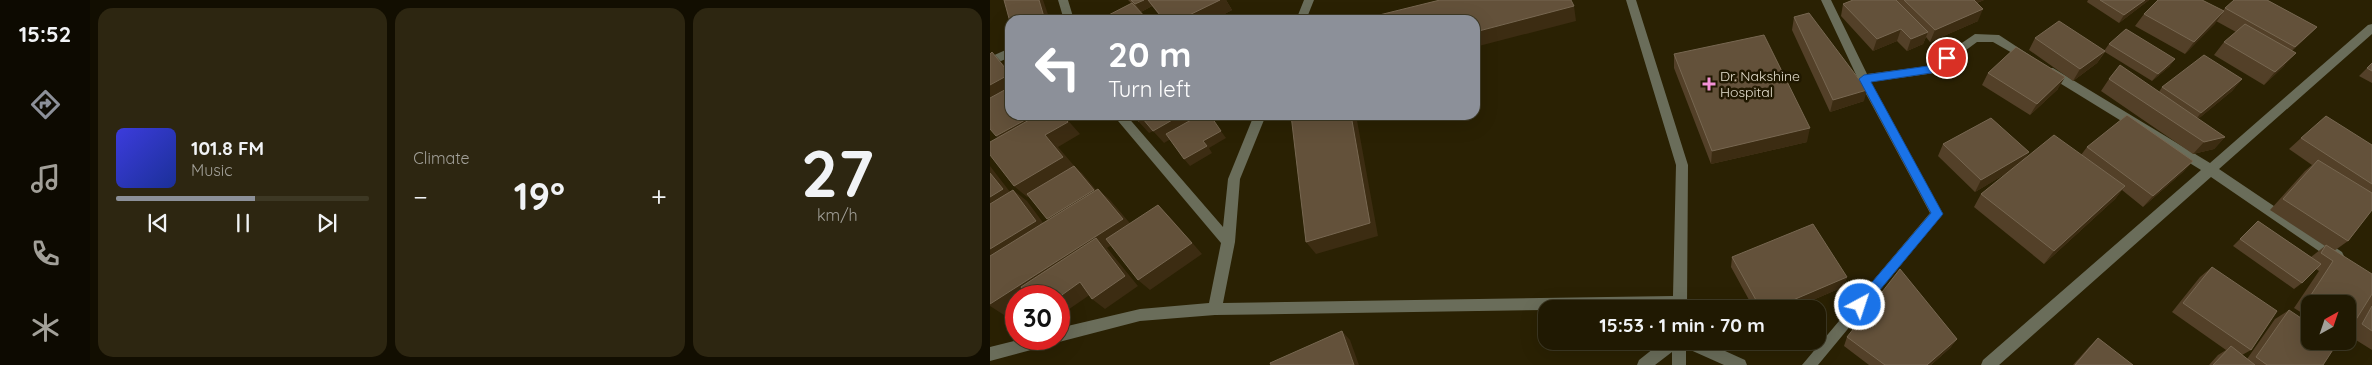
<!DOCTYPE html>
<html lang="en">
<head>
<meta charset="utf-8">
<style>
  body { margin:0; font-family:Quicksand,sans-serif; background:#2d2611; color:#f1f3f6; height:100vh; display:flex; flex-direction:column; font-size:19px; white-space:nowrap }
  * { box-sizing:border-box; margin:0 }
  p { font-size:16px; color:#a2a099 }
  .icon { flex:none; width:28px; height:28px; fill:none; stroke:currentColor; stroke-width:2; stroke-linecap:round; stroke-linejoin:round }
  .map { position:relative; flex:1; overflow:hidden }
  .side { display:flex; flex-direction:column; gap:8px; padding:8px; background:#120e01; width:900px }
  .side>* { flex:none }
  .top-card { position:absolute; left:15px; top:15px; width:475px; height:105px; border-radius:15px; box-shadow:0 5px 20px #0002,0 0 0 1px #3d3824; background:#8c9099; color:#fff; overflow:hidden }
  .needle { width:32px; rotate:40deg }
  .buttons { position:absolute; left:1311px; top:295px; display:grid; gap:10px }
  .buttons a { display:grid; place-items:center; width:55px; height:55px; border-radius:10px; background:#201902; box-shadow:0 5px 20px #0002,0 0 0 1px #3d3824; font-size:25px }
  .speed { position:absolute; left:15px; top:285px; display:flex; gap:10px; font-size:25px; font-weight:700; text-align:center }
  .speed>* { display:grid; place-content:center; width:65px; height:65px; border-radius:50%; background:#201902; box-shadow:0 5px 20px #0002,0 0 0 1px #3d3824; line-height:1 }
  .speed .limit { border:8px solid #d22; background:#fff; color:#111 }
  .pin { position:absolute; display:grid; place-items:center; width:42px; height:42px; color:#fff; margin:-21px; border:2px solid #fff; border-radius:50%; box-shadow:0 1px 5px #0007 }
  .me { position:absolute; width:55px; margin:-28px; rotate:40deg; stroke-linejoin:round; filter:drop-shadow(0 0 4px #0008) }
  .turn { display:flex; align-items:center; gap:18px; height:105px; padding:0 20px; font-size:22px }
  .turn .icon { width:65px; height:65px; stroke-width:2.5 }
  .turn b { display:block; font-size:35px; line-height:42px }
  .big { font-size:38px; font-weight:700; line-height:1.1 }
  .side .widget { flex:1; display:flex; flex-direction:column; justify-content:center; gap:8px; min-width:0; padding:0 18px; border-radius:15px; background:#2d2611 }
  .side .dial { align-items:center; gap:0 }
  .dial b { font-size:65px; line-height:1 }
  .song { display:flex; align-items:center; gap:15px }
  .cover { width:60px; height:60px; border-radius:8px; background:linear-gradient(135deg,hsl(240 70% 55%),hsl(230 70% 35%)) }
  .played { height:5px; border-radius:2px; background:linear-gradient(90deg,#8c9099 55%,#3d3824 55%) }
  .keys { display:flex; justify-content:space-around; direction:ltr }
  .heat { display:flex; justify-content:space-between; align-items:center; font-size:28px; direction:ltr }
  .side .tiles { flex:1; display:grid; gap:8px; grid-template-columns:repeat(3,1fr) }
  .trip { position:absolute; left:548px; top:300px; width:288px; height:50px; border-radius:15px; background:#201902; box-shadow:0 5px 20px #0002,0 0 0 1px #3d3824; font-weight:700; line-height:50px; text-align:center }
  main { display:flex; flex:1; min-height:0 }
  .dock { display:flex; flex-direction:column; width:90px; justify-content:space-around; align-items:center; background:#0d0a01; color:#a2a099 }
  .dock .icon { width:35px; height:35px }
  .dock .current { color:#8c9099 }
  .dock b { font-size:22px; color:#f1f3f6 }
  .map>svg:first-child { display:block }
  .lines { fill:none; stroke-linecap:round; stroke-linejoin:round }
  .minor { fill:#6a6d5a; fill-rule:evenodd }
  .wall { fill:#534028 }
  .shaded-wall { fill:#3c2c12 }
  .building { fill:#63513a; stroke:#776751 }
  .route { fill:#1a73e8; stroke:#114b97 }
  .poi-dot { fill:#f391d6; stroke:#201800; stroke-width:2 }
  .labels { text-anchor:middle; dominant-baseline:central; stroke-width:5; stroke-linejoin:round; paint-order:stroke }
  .poi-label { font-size:14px; fill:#e4dfce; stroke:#201800; text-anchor:start }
</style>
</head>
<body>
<main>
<nav class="dock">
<b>15:52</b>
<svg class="icon current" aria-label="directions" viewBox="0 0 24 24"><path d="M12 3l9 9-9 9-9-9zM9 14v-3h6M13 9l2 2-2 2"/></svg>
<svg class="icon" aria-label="music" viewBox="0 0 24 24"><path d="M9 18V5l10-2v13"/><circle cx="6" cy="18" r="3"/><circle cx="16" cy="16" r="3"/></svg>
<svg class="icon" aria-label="phone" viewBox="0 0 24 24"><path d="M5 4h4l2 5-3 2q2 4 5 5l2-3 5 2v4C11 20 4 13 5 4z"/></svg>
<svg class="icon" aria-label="climate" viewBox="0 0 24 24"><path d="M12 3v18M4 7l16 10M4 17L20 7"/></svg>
</nav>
<section class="side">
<div class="tiles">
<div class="widget">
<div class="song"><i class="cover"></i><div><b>101.8 FM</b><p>Music</p></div></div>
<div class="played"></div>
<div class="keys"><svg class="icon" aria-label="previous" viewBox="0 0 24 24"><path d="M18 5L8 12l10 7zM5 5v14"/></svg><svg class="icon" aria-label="pause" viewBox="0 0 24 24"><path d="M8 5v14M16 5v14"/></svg><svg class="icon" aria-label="next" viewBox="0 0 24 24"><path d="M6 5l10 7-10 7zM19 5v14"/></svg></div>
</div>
<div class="widget"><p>Climate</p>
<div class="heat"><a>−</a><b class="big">19°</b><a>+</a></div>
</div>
<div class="widget dial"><b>27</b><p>km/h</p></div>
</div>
</section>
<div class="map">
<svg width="1382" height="365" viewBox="0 0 1382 365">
  <rect width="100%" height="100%" fill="#2a2103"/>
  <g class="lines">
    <path class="minor" d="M68,0h10l6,20h-10z
      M314,0h10l-8,20h-10z
      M636,0h10l52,165 -1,144h-141v1l-331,5 -75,6 -81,21 -5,-2 5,-1v-11l81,-19 69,-6 12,-60 -108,-128h13l97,112 5,-48 26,-64h12l-26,64 -5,63 -12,61 450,-7 3,-131z
      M831,0h10l36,74 61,-8 47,-32 24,1 35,23 -6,4 -35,-20h-16l-42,31 -64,9 72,132 -125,151h-16l128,-152 -72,-134z
      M1382,24v10l-153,135 123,83 2,4 -2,4 -5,2 -5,-2 -121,-83 -212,188h-18l2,-5 218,-190 -156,-96 -2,-3 2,-3h8l157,95 158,-138z
      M20,48v9l-20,9v-9z
      M32,339h31l-2,5 -5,2 -56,15v-14z
      M673,341h40l42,19 2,5h-23l-38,-17v17h-14v-13l-17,13h-18l2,-5z"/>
  </g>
  <path class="wall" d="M138,0h98l6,10 -19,10h-50l-11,-14 -11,6z
    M863,0h131l-7,3 1,18 -48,21 -4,-5 -3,7 -16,7 -10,-10 -24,10 -32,-35 2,-12z
    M1098,0h61l-30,23 -32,-21z
    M1235,8l92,19 -25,24 -8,15 -20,19 -50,-30 10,-13 12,-10 -20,-11 -31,33 -50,-28 9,-12 79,-3z
    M804,17l70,84 -34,11 -38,-82z
    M1045,38l69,13 5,-7 61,22 -18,15 -47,-29 -8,11 -24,18 -44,-31z
    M684,54l133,88 -96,22 -37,-96z
    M1382,63v20l-13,-7z
    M998,73l70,16 -28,26 -48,-30z
    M1119,79l50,13 3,-5 80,-8 -10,12 -34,28 27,18 -11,12 -21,5 -92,-63z
    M1311,138l71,7v65l-24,31 -14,10 38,43v56l-24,-15v-4l1,-3 -1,1v-25h-38v14l-16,-10 25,-37 -3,-2 -14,14 -8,6 -61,-43 25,-25 53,36 14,-11 -55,-36 35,-39 7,-6 -23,-16z
    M953,144l86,8 -4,6 56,-3 6,-8 106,14 -10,11 -40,35 -21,-17 -7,9 -71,65 -70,-57 7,-13 29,-23 -35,21 -37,-36z
    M742,257l115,20 -4,10 -51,22h-38l-23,-42z
    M1222,267l39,83 -9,5 5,4 28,-40 14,-9 34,55h-114l9,-10 8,-5 -54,-38 28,-35z
    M857,337l110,2 -7,9 -19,17h-62l-25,-19z
    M1108,338l35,27h-60l16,-18z"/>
  <path class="shaded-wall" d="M49,0h4l7,20h-14z
    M154,0h4l4,6 -11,6 -6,-8z
    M230,0h6l6,10 -19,10h-34z
    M984,0h10l-12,5z
    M1155,0h4l-30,23 5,-8z
    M584,6l2,15 -101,26v-15z
    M993,9l-5,12 -48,21 5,-12z
    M1234,11l-9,13 -30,30 9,-12z
    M1327,27l-12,12 -21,20 11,-12z
    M911,29l-4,12 -24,10 4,-12z
    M938,32l-5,12 -16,7 4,-12z
    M1115,51l-8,12 -24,18 7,-12z
    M2,52l18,19v2z
    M1306,53l-12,13 -20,19 11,-13z
    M1185,59l-5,7 -18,15 6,-7z
    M20,74v19l-20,11v-19z
    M1075,77l-7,12 -28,26 7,-11z
    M1252,79l-10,12 -41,34 10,-12z
    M877,90l-3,11 -34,11 3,-12z
    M44,115h33l-3,1 16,18 -22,13 18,21 -49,29 -13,-11 -5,-38 -13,-12z
    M191,115h30l-1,1 16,22 -17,10 3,5 -22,13 -6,-7 19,-18 7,-25 -46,27 -11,-12z
    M361,115h5l22,121 -62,18 -10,-12z
    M153,119l11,12 -5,2 -11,-12z
    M820,128l-3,14 -96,22 1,-13z
    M1235,137l-11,12 -21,5 11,-12z
    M1039,152l-7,12 -47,28 6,-12z
    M1203,161l-10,11 -40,35 10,-11z
    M0,166l27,35 -27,15z
    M84,166l8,7 20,24 -47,29 -8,-7z
    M1135,186l-10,13 -71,65 10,-13z
    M108,189l12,11 25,29 -28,19 31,38 -33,23 -13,-10 12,-50 -72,47h-16v11l-12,8 -14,-9v-2z
    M23,190l14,11 23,31 -60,37v-20z
    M168,205l11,11 33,38 -52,36 -12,-10z
    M857,277l-4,10 -51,22h-20z
    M90,282l14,10 -35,24v-19z
    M352,331l8,9 9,25h-5z
    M967,339l-7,9 -19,17h-4z"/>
  <path class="building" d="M14,0h35l5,17 -8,3h-26v2z
    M141,0h13l-9,4z
    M158,0h72l-41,20h-15z
    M450,0h131l3,6 -99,26v-12h-116z
    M863,0h43l32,32 -17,7 -10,-10 -24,10 -34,-35z
    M914,0h70l9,9 -48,21z
    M1110,0h45l-21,15z
    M1168,0h44l22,11 -30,31 -50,-28z
    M1244,0h33l50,27 -22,20 -70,-39z
    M142,3l16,17h-49z
    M819,13l58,77 -34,10 -39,-83z
    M1069,21l46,30 -25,18 -45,-31z
    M1255,24l51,29 -21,19 -51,-30z
    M1136,29l49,30 -17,15 -49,-30z
    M774,35l46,93 -98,23 -38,-97z
    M1026,47l49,30 -28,27 -49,-31z
    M2,52l18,22 -20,11v-31z
    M1214,55l38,24 -41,34 -39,-26z
    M1382,63v8l-5,-3z
    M1130,65l105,72 -21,5 -95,-63z
    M20,87v28h24l-38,21 -6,-7v-31z
    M48,115h23l7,7 -23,13 18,22 -49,29 -24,-31v-13z
    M143,115h48l-28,16 -10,-12 -5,2z
    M210,115h10l11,16 -18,10 4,5 -23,13 -18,-25z
    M301,115h60l19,108 -64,19z
    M1137,115l66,46 -40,35 -66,-49z
    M1336,116l46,29v39l-71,-46z
    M1001,118l38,34 -48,28 -38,-36z
    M1064,135l71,51 -71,65 -73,-57z
    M1328,160l54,33v17l-24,31 -65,-42z
    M84,166l20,24 -47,29 -20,-25z
    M0,173l13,16 -13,8z
    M108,189l25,30 -133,85v-48z
    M23,190l23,31 -46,28v-45z
    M168,205l34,38 -54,37 -32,-41z
    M1268,221l63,43 -19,19 -62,-44z
    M823,224l34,53 -75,32h-11l-29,-52z
    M106,238l29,38 -33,23 -12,-17 -21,15 -32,-1 -6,-9z
    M1336,245l46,29v20l-20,32 -4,-3v-19h-30l-9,-6 24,-37 -12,-8z
    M1222,267l65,44 -26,39 -68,-47z
    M910,269l57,70 -30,26h-42l-38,-28z
    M1382,306v25l-10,-7z
    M1299,310l21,14v17l28,1 -15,23h-56l-11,-8z
    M352,331l12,34h-83l-1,-2z
    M1108,338l35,27h-58z
    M1241,346l24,19h-42z"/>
  <path class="route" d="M957,54l3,2v5l-19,12 -60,9 72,132 -79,95 -4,1 -4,-1 -2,-4 2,-4 75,-88 -72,-134 5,-4 64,-9z"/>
  <path class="poi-dot" d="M716.5 76.5h5v5h5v5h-5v5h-5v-5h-5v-5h5z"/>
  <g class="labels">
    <g class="poi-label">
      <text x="730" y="76">Dr. Nakshine<tspan x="730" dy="16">Hospital</tspan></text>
    </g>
  </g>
</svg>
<div class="buttons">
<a><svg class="needle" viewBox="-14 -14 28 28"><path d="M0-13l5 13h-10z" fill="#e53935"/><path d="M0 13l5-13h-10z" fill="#a2a099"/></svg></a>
</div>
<div class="speed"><div class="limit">30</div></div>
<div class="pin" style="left:957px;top:58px;background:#d93025"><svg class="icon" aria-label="arrive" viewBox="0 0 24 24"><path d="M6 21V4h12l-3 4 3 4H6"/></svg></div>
<svg class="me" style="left:870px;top:305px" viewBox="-20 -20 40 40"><circle r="17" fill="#1a73e8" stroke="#fff" stroke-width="3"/><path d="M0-11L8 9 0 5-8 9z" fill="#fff"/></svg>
<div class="trip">15:53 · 1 min · 70 m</div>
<div class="top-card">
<div class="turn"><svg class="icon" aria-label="left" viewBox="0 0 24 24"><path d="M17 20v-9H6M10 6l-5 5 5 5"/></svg><div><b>20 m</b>Turn left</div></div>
</div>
</div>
</main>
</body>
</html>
